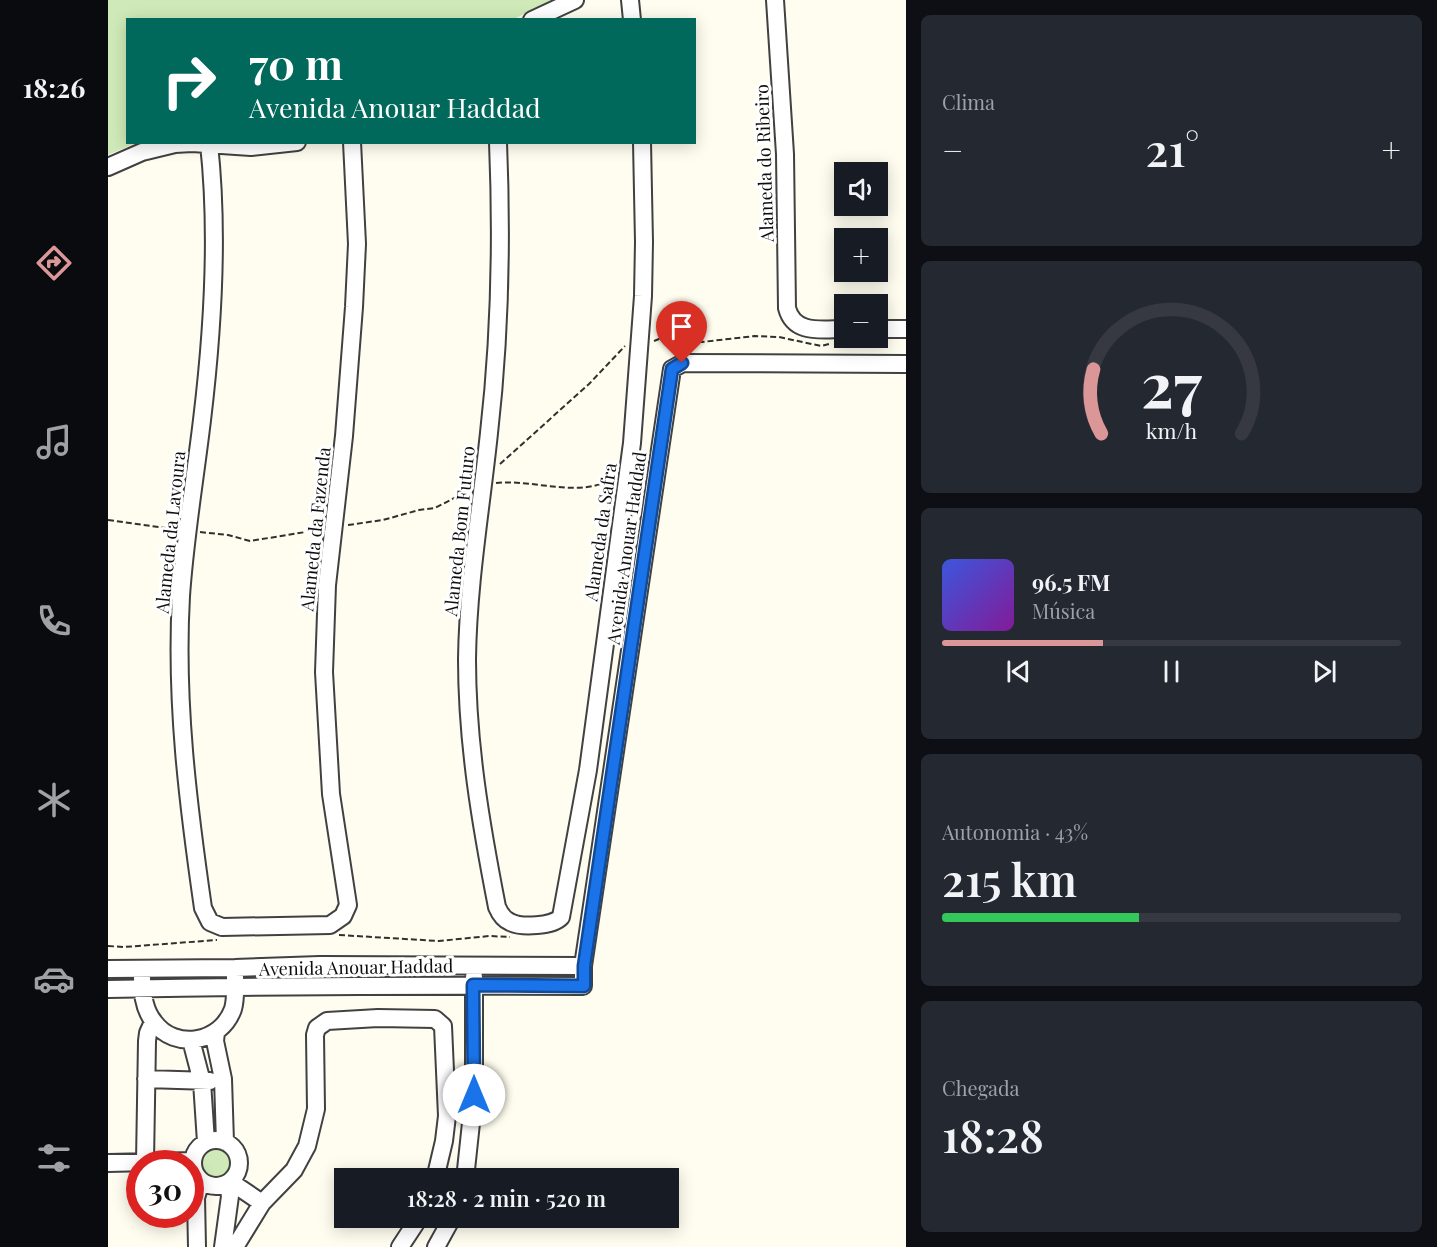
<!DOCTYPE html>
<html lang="pt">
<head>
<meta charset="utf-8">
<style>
  body { margin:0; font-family:"Playfair Display",serif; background:#242831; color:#f1f3f6; height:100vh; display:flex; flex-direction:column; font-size:22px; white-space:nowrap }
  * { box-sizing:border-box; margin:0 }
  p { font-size:20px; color:#9ea1a6 }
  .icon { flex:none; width:33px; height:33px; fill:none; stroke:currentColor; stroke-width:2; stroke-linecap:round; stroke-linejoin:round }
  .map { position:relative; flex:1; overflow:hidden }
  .side { display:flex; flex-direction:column; gap:15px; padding:15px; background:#0d0f14; width:531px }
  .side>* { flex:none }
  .top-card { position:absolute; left:18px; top:18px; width:570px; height:126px; border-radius:0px; box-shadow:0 3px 15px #0003; background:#00695c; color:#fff; overflow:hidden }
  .controls { position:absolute; left:726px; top:162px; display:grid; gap:12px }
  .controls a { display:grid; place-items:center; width:54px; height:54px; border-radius:0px; background:#171b24; box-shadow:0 3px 15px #0003; font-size:30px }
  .speed { position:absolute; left:18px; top:1150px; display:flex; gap:12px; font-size:30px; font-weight:700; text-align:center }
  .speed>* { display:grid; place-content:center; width:78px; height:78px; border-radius:50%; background:#171b24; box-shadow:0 3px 15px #0003; line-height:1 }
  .speed .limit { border:9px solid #d22; background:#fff; color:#111 }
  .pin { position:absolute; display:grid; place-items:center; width:51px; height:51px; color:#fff; margin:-62px -26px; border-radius:50% 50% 50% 0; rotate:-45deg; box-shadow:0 0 6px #0007 }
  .pin .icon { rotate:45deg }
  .me { position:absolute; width:66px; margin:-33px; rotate:0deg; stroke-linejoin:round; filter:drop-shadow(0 0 4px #0008) }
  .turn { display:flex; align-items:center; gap:21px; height:126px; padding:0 24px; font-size:27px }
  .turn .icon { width:78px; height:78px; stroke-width:2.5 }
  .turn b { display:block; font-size:42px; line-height:51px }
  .big { font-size:45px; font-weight:600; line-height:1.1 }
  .side .widget { flex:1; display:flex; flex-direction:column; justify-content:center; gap:9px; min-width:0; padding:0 21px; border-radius:9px; background:#242831 }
  .side .dial { align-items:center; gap:0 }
  .dial svg { height:156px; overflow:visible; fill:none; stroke:#363941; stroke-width:7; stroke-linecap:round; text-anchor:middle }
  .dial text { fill:#f1f3f6; stroke:none }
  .song { display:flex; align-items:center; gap:18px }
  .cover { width:72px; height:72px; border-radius:9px; background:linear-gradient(135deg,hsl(230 70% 55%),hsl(290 70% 35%)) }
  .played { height:6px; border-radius:3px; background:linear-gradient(90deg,#db9798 35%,#363941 35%) }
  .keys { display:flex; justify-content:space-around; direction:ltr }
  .heat { display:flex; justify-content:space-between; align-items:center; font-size:33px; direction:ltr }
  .charge { height:9px; border-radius:4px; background:linear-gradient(90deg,#34c759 43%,#363941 0) }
  .trip { position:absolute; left:226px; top:1168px; width:345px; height:60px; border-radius:0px; background:#171b24; box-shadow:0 3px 15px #0003; font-weight:600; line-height:60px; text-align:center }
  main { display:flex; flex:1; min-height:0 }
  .menu { display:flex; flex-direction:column; width:108px; justify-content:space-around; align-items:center; background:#090b0e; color:#9ea1a6 }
  .menu .icon { width:42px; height:42px }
  .menu .active { color:#db9798 }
  .menu b { font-size:27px; color:#f1f3f6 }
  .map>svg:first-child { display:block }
  .green { fill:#cfeab8 }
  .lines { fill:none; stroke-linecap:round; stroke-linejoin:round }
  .minor-casing { stroke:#414141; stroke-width:20 }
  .path { stroke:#303030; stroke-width:2; stroke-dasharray:6 3; stroke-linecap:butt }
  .minor { stroke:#fff; stroke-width:16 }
  .route-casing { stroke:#114b97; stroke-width:15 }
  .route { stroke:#1a73e8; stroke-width:10 }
  .labels { text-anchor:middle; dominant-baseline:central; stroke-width:6; stroke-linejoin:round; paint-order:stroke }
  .street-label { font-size:18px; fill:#0e0e0e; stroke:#fff }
</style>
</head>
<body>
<main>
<nav class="menu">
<b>18:26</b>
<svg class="icon active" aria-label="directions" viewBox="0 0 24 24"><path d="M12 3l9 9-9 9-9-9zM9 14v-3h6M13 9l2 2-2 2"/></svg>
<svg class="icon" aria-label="music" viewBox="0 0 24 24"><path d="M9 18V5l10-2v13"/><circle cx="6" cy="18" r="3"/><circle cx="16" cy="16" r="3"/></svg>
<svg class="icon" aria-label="phone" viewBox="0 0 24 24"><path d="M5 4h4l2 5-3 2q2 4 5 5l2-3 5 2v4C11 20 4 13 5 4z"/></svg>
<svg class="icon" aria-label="climate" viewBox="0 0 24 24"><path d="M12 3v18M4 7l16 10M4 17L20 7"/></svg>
<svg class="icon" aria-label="car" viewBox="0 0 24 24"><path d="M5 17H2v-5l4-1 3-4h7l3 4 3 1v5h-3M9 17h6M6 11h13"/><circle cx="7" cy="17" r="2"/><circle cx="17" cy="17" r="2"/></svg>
<svg class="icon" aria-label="filters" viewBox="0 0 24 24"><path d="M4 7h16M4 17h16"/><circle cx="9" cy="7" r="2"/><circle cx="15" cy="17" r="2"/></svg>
</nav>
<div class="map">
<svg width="798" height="1247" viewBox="0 0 798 1247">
  <rect width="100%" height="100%" fill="#fffdef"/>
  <path class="green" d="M0,0h444l-40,20h-384v122l8,1 -28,12z
    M91 1163a17 17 0 1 1 34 0a17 17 0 1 1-34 0Z"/>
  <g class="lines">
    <defs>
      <path id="minor" d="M522,0l2,20
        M667,0l10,154 2,154c7,27 35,21 57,21
        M424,20l43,-20
        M390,142c4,97 2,195 -9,291 -8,76 -21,150 -22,226 0,85 14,166 30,248 3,7 6,12 13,15 11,6 43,4 51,-5l27,-147 44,-327 11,-147 1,-54 -2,-100
        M101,144c10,91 4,185 -7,276 -7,59 -17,117 -21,176 -6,105 7,208 22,312l7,14 12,5 108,-2 13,-9 5,-11 -17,-111 -7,-122 3,-87 17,-149 10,-129 3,-63 -5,-102
        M0,167l34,-15 33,-8 17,-1 59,4 46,-5
        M770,329h28
        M0,969l127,-1 85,-3 263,1
        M34,978c0,15 2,32 12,44 21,29 67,21 79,-13 3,-10 2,-22 2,-32
        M0,989c159,-3 317,-4 475,-3v-20l89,-597 11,-6 223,1
        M108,1032l-1,9 8,38 2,63
        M83,1040l11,42 4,60
        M38,1079l64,2
        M85 1163a23 23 0 1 1 46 0a23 23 0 1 1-46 0Z
        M37,1162l2,-121 1,-8 5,-11
        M0,1163l85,-2
        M357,1179l9,-84v-118
        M123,1182l31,21
        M89,1247l-1,-49 5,-17
        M115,1247l7,-51 -2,-12
        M127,1247l27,-44 32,-33 13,-24 9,-37 -1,-74 2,-7 10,-7 51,-3 57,1 8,7 4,90 -3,25 -9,38
        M292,1247l19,-29
        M328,1247l16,-29"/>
    </defs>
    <use href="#minor" class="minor-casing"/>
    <path class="path" d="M744,340l18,-1
      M546,341l5,-2 43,3 53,-6 24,1 42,9 8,-2
      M392,464l89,-80 36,-38
      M388,483c39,-4 83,16 118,-5
      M0,520l65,9
      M240,525l35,-5 36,-10 16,-2 33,-17
      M92,532l28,3 22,6 68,-11
      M231,935l100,6 50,-5 21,1
      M0,946l16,1 93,-7"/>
    <use href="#minor" class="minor"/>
  </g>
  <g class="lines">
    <defs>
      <path id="route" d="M366,1095l-1,-110 111,1v-20l88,-597 10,-6"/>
    </defs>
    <use href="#route" class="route-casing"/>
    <use href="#route" class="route"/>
  </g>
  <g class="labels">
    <g class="street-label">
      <text transform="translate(656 163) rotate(-92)">Alameda do Ribeiro</text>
      <text transform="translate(207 529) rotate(-84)">Alameda da Fazenda</text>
      <text transform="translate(351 531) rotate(-84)">Alameda Bom Futuro</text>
      <text transform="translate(62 532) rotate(-84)">Alameda da Lavoura</text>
      <text transform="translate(492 532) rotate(-82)">Alameda da Safra</text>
      <text transform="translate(518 548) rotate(-82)">Avenida Anouar Haddad</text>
      <text transform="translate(248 967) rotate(-1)">Avenida Anouar Haddad</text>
    </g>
  </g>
</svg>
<div class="controls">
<a><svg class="icon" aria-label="sound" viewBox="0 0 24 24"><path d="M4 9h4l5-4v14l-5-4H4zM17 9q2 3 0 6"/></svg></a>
<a>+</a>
<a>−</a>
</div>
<div class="speed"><div class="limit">30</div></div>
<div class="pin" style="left:574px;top:363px;background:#d93025"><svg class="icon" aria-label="arrive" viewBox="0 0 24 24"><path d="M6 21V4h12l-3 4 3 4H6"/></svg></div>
<svg class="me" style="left:366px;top:1095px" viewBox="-20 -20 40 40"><circle r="19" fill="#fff"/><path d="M0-13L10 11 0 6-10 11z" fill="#1a73e8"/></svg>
<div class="trip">18:28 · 2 min · 520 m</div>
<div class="top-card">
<div class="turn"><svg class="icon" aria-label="right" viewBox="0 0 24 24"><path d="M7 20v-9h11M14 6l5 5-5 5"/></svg><div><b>70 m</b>Avenida Anouar Haddad</div></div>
</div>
</div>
<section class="side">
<div class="widget"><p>Clima</p>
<div class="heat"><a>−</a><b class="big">21°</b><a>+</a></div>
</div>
<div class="widget dial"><svg viewBox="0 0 100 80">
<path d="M14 69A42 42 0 1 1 86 69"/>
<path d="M14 69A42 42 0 0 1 10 36" stroke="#db9798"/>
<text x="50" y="56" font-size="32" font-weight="700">27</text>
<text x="50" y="72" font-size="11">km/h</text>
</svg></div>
<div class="widget">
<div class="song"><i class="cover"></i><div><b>96.5 FM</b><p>Música</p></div></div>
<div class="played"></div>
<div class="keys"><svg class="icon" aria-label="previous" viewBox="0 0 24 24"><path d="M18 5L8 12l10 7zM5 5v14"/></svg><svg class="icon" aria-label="pause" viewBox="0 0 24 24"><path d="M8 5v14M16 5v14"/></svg><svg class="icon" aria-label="next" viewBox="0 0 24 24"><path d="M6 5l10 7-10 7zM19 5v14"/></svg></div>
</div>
<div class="widget"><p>Autonomia · 43%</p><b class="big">215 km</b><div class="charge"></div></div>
<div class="widget"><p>Chegada</p><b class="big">18:28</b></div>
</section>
</main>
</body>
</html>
